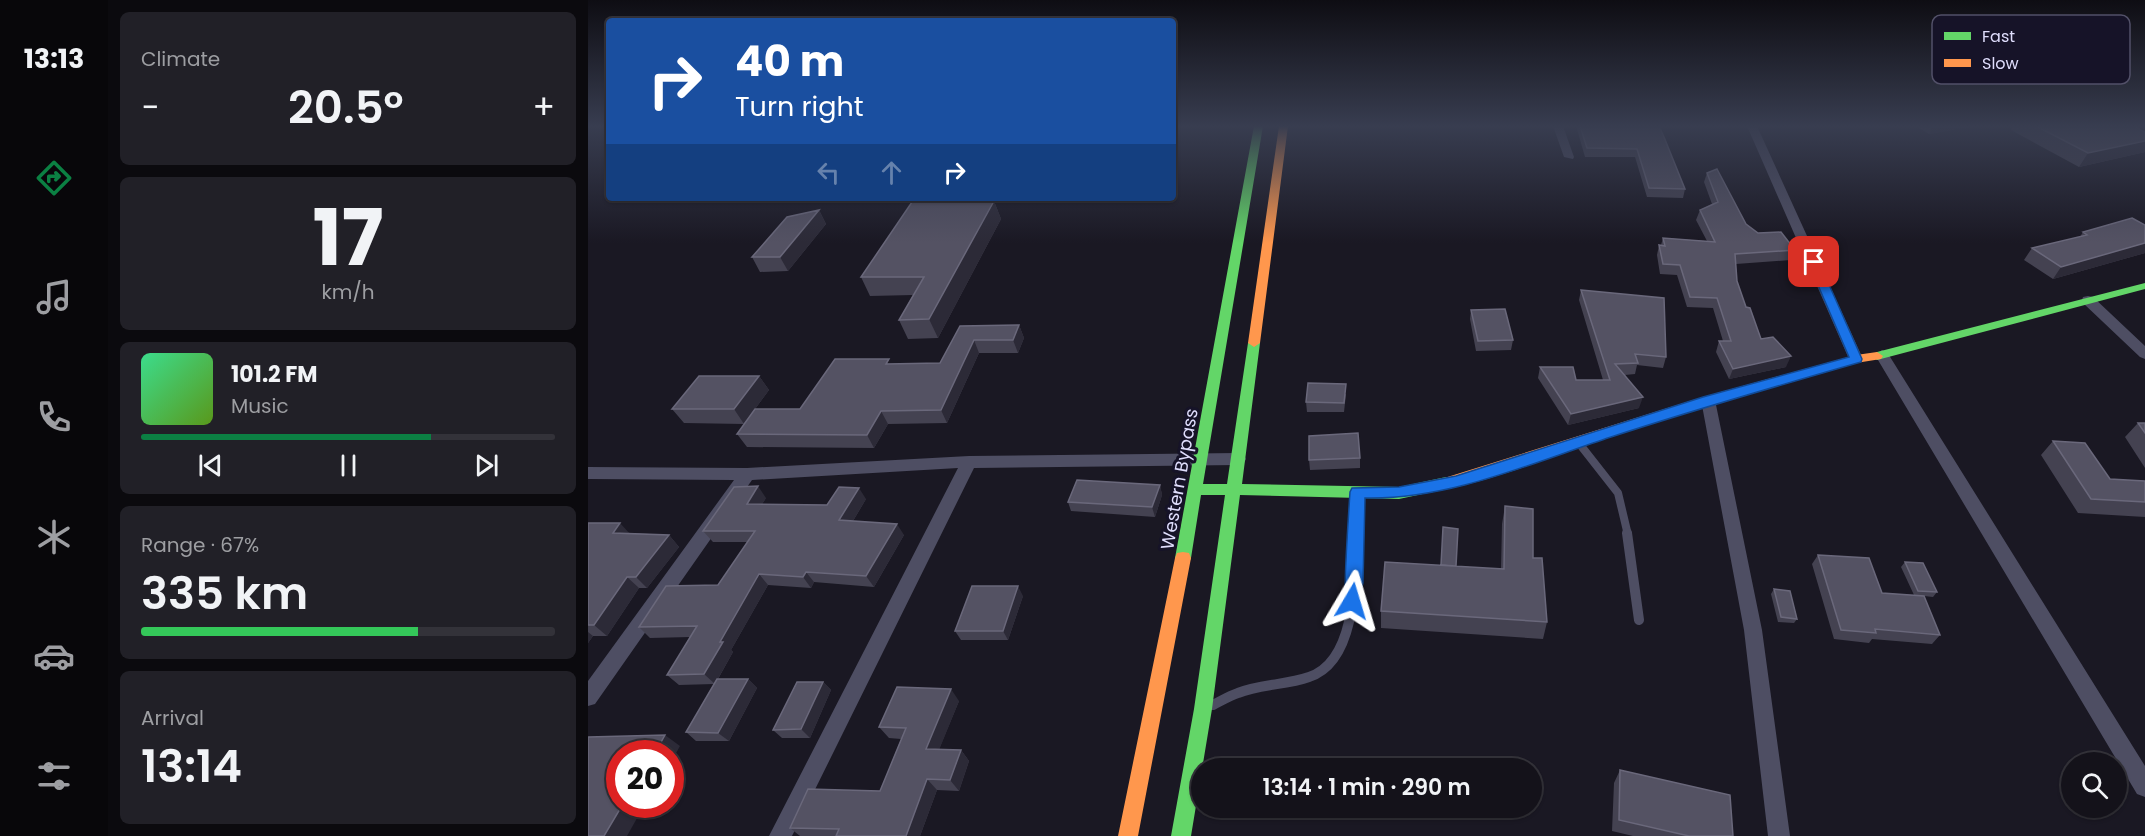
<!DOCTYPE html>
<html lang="en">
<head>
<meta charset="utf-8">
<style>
  body { margin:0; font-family:Poppins,sans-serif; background:#212027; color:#f1f3f6; height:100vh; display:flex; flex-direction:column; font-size:22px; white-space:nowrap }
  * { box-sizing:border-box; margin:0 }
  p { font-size:20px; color:#9d9ea2 }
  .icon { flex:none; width:33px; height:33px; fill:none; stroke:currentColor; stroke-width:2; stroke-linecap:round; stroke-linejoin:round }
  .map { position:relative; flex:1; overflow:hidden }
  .side { display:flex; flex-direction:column; gap:12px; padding:12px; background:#0b0a0e; width:480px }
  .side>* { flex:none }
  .banner { position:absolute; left:18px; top:18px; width:570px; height:183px; border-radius:6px; box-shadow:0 2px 4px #0004,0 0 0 2px #333239; background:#1a4fa0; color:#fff; overflow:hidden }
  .fabs { position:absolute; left:1473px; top:752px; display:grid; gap:12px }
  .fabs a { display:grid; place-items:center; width:66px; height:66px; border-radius:50%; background:#14121a; box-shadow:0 2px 4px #0004,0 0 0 2px #333239; font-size:30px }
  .speed { position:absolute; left:18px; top:740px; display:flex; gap:12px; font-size:30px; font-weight:700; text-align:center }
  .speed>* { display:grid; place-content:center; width:78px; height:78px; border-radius:50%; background:#14121a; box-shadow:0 2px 4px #0004,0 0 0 2px #333239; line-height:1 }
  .speed .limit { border:9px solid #d22; background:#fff; color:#111 }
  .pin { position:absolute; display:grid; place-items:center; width:51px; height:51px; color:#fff; margin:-26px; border-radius:12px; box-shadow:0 3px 9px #0006 }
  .me { position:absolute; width:66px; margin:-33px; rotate:7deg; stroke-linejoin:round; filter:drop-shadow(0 0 4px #0008) }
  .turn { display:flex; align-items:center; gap:21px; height:126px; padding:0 30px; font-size:27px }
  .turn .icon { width:78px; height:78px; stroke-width:2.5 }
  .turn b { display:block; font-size:42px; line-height:51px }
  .lanes { display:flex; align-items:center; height:57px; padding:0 30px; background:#0003; justify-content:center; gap:30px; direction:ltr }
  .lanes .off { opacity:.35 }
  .big { font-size:45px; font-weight:600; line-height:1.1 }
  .side .tile { flex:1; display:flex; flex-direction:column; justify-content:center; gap:9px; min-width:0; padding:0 21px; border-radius:9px; background:#212027 }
  .side .dial { align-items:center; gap:0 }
  .dial b { font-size:78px; line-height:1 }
  .song { display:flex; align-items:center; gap:18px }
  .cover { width:72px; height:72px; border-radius:9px; background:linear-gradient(135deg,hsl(150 70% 55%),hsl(90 70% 35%)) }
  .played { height:6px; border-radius:3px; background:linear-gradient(90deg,#0b8043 70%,#333239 70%) }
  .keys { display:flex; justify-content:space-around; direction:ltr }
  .heat { display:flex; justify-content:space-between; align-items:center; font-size:33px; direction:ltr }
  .charge { height:9px; border-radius:4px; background:linear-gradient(90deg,#34c759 67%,#333239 0) }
  .trip { position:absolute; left:603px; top:758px; width:351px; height:60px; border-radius:30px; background:#14121a; box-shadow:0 2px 4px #0004,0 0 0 2px #333239; font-weight:600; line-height:60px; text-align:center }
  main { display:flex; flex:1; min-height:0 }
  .dock { display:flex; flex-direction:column; width:108px; justify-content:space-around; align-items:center; background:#08070a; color:#9d9ea2 }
  .dock .icon { width:42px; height:42px }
  .dock .on { color:#0b8043 }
  .dock b { font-size:27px; color:#f1f3f6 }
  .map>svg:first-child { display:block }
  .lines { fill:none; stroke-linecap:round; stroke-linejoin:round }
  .lane-far1 { stroke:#4e4e63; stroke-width:8 }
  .lane { stroke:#4e4e63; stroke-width:10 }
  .street { fill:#4e4e63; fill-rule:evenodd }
  .fast { fill:#63d668; fill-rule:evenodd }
  .slow { fill:#ff974d; fill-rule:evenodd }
  .wall { fill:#444251 }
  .shaded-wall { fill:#2c2a37 }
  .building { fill:#545263; stroke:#6a687b; stroke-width:1.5 }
  .route { fill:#1a73e8; stroke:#114b97; stroke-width:1.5 }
  .labels { text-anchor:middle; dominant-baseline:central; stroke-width:6; stroke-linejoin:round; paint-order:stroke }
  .street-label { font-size:18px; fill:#dfddfc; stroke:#161328 }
  .key { fill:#161328; stroke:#525068; stroke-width:1.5 }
  .key-label { font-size:16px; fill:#dfddfc }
</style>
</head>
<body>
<main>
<nav class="dock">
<b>13:13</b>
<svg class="icon on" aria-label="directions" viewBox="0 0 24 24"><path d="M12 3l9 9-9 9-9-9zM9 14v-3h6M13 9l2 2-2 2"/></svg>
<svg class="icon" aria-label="music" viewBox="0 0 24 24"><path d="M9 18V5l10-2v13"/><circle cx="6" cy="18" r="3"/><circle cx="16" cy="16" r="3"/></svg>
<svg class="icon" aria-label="phone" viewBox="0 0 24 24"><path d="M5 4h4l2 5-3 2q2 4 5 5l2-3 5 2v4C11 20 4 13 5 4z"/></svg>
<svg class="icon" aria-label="climate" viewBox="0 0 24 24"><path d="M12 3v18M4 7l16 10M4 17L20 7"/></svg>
<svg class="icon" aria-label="car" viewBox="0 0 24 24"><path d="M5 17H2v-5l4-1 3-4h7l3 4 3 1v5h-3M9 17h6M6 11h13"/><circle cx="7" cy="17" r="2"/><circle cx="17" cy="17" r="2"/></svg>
<svg class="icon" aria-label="filters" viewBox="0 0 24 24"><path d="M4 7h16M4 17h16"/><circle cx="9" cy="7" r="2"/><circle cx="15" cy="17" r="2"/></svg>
</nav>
<section class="side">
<div class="tile"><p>Climate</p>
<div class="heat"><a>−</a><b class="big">20.5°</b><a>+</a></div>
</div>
<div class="tile dial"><b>17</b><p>km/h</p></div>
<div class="tile">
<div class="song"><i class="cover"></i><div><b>101.2 FM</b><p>Music</p></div></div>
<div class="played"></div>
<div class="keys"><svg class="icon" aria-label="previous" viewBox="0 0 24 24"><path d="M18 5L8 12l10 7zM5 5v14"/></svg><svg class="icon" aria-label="pause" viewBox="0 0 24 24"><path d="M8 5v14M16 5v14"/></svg><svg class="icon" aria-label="next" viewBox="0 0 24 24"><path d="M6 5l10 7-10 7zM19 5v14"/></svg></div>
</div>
<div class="tile"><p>Range · 67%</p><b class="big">335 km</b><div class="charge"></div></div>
<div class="tile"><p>Arrival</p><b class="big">13:14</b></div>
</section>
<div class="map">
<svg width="1557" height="836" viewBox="0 0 1557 836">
  <rect width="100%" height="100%" fill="#1a1823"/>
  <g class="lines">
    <path class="lane-far1" d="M990,442l40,51 10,42
      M768,535l1,-43"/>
    <path class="lane" d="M1039,533l12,87
      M625,705c8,-4 16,-9 25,-12 22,-9 49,-8 71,-16 49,-16 46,-102 47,-144"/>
    <path class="street" d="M965,126h10l11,31 -1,2 -9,-2z
      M1159,126h10l106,233 -2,3h-10l-2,-3z
      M1500,296l5,1 52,49v13l-5,-2 -57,-54 -1,-3 1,-3z
      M1294,350l5,2 258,414v31l-8,-3 -262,-439z
      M1120,395l7,5 47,230 28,206h-22l-24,-206 -43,-230z
      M650,453l6,2 2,4 -2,4 -6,2 -264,3 -182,368h-23l189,-368 -206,12 -157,224 -7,2v-25l146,-201 -146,-1v-12l159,1 222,-12z"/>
    <path class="fast" d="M666,126h9l-60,358h24l21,-141 6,-4 6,4 -18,141 157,3 47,-10 5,2 2,4 -2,4 -5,2 -47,10 -159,-4 -28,214 -21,127h-20l23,-127 31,-214h-24l-10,63 -2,5 -6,1 -6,-1 -2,-5z
      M1557,283v6l-268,71 -6,-4 6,-4z"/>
    <path class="slow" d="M691,126h9l-28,217 -6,4 -6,-4z
      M1289,352l6,4 -2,3 -25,4 -144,40 -266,86 -5,-2 -2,-4 2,-4 262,-82 153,-42z
      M595,552l6,1 2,5 -53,278h-20l57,-278 2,-5z"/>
  </g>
  <path class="wall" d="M989,126h82l26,63 -2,9 -36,-1 -12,-40h-50l-8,-28z
    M1328,126h58l-45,8z
    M1425,126h120l12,6v20l-66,15 -68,-37z
    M1119,173l39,51 12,9 37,17 -4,10 -55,4 1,17 9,26 15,32 25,28 -57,12 -13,-27 3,-11h4l-10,-33 -26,-1 -10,-32 -17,-1 -3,-19 2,-10h2l2,-7 44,3 -11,-21 4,-10 12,-6 -8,-22z
    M406,201l7,18 -63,119 -30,1 -9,-19 14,-25 -43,1 -9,-19z
    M231,210l7,14 -38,47 -28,1 -8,-15z
    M1557,225v28l-92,26 -29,-19 8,-12 48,-11 3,-5z
    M993,290l85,67 -3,11 -26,-3 -2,9 -10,1 14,33 -71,17 -30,-47 2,-11 36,13h27l-24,-80z
    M883,310l42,30 -2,10 -35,1 -6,-32z
    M431,325l5,13 -6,15h-39l-32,70 -59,1 -14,24 -127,-1 -10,-13 63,-25 91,-45 49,-1 20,-37z
    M171,376l10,14 -25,34 -60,-1 -12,-14z
    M758,394l-2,18h-37l-1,-10z
    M1550,423h7v45l-20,-31z
    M1465,441l57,38 35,2v36l-67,-4 -37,-58z
    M772,458v10l-50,2 -1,-10z
    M572,485l2,10 -7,22 -84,-6 -3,-9z
    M178,498l-4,6 65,1 39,-6 -13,22 51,14 -30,52 -60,-5 -3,6 -43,-3 -37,65 2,2 -15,27h30l9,9 -28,53h-33l-10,-9 28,-48 -35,1 -12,-10 23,-38 -40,1 -11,-11 79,-42 30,-43h-35l-10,-11z
    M917,506l28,52 14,64 -4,17 -162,-11v-17l59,-46 61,4 1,-45z
    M0,523l42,10 39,2 10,12 -32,41h-8l-32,48h-14l-5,7z
    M1230,555l64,38 32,2 -13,-28 4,-5 32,30 -4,5 -9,-1 16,39 -8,9 -60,-5 -3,4 -35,-4 -22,-75z
    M1186,589l23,30 -3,4 -16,-1 -7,-28z
    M435,596l-15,44h-47l-6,-9z
    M235,682l8,8 -21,48h-28l-9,-8z
    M371,701l-20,48 22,1 8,11 -10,30 -22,-1 -17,46h-120l-10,-8 90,-37 21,-52 -12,-1 -10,-11z
    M1032,770l113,66h-100l-21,-5 2,-48z"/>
  <path class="shaded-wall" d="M1345,126h41l-45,8z
    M1557,141v11l-66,15 9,-14z
    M406,201l7,18 -63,119 -9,-19z
    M231,210l7,14 -38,47 -8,-14z
    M1557,243v10l-92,26 8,-12z
    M431,325l5,13 -6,15 -5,-13z
    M386,340l5,13 -32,70 -6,-13z
    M1203,356l-5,11 -57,12 4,-10z
    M171,376l10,14 -25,34 -10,-15z
    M1055,397l-4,11 -71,17 3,-11z
    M293,411l7,13 -14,24 -7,-13z
    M572,485l2,10 -7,22 -3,-10z
    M170,486l8,12 -11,17 -8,-11z
    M271,488l7,11 -19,32 -8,-11z
    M32,523l11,12 -18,-2z
    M309,524l7,11 -30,52 -8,-11z
    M81,535l10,12 -32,41 -11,-11z
    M218,572l8,10 -3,6 -8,-11z
    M171,574l9,11 -37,65 2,2 -18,32 -11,-10 16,-32z
    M39,577l12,11 -32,48 -13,-11z
    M430,586l5,10 -15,44 -5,-9z
    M0,632l5,4 -5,7z
    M160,679l9,9 -28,53 -11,-8z
    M235,682l8,8 -21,48 -9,-9z
    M363,689l8,12 -24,59 -9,-11z
    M77,735l15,11 -10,18v-11h-15z
    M373,750l8,11 -10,30 -9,-11z
    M339,779l10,11 -17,46h-14z
    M35,804h22l-18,32h-23z"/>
  <path class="building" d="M992,126h79l5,11 21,52 -36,-1 -12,-39 -50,-1z
    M1448,126h97l12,6v9l-57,12z
    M1129,169l29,55 12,9 23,-1 14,18 -60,4 2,27 9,26 4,1 11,31 12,-2 18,19 -58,13 -14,-28h12l-14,-43 -27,-1 -10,-32 -17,-1 -4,-19 6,1 -2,-8 52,4 -15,-32 18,-8 -11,-29z
    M406,201l-65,118 -30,1 25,-43h-63l51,-75z
    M231,210l-39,47h-28l35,-40z
    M1544,218l13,7v18l-84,24 -29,-19 55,-13 -4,-3z
    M993,290l83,8 2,59 -31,-3 3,9 -23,1 28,33 -72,17 -31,-47h33l3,13h34z
    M917,309l8,31 -35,1 -7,-31z
    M431,325l-6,15h-39l-33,70 -60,1 -14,24 -130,-1 18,-25h45l35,-50h54l-3,5 54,-1 20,-37z
    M111,376h60l-25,33h-62z
    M720,383l38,1 -2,19 -38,-1z
    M1550,423h7v10z
    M770,433l2,25 -51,2v-24z
    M1465,441l32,2 25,36 35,2v21l-54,-3z
    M489,480l83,5 -8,22 -84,-5z
    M170,486l-11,18 80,1 12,-18 20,1 -20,32 58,4 -31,52 -60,-4 -3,5 -44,-3 -39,68h3l-19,32 -37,1 30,-49 -58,1 27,-41 52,-1 37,-54h-52l31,-44z
    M917,506l28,3v49h9l5,64 -166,-11 4,-49 119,7z
    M0,523h32l-7,10 56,2 -33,42h-9l-33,48h-6z
    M855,527l15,2 -2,37 -15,-1z
    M1230,555l51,3 13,35 42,3 16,39 -65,-6 1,4 -35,-3z
    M1317,562l18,1 14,29 -19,-1z
    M384,586h46l-15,45h-48z
    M1186,589l16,2 7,28 -16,-2z
    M129,679h31l-30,54 -32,-1z
    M209,682h26l-22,47 -28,1z
    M309,687l54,2 -25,60 35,1 -11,30 -23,-1 -21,57h-70l3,-7 -49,-1 18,-39 72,2 26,-63 -27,-1z
    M77,735l-10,18h-35v51h3l-19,32h-16v-99z
    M1032,770l110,25 3,41h-44l-70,-16z"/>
  <linearGradient id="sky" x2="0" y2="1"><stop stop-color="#0e0d13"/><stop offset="0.52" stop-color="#383d50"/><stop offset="1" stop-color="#383d50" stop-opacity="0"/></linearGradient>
  <rect width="1557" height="243" fill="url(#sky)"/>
  <path class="route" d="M1226,259l5,3 43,97 -1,3c-84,24 -167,48 -250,75 -79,26 -162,63 -246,61l-2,85 -6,23 -5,2 -6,-2c-3,-5 3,-99 4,-114l2,-4 47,-1 57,-11 247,-79 146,-40 -41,-95z"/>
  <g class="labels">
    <g class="street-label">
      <text transform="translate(591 479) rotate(-80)">Western Bypass</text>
    </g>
  </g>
  <rect x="1344" y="15" width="198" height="69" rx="9" class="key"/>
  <rect x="1356" y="32" width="27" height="8" fill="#63d668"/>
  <rect x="1356" y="59" width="27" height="8" fill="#ff974d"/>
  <g class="key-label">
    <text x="1394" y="42">Fast</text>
    <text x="1394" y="69">Slow</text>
  </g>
</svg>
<div class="fabs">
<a><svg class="icon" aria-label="search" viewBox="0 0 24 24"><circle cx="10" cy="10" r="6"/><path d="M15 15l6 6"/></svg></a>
</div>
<div class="speed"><div class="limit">20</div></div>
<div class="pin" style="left:1226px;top:262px;background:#d93025"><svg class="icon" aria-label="arrive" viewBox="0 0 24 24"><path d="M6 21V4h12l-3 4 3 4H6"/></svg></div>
<svg class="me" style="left:764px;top:601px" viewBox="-20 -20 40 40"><path d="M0-17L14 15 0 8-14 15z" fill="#1a73e8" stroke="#fff" stroke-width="4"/></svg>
<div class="trip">13:14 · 1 min · 290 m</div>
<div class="banner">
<div class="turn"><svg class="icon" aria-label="right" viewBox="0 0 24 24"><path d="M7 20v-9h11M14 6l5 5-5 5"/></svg><div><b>40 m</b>Turn right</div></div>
<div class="lanes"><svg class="icon off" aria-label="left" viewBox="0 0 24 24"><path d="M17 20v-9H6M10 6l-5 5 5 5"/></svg><svg class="icon off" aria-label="ahead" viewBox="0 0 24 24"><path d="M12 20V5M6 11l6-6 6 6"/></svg><svg class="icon" aria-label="right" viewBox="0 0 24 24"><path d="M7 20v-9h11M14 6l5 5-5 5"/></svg></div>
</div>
</div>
</main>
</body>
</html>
